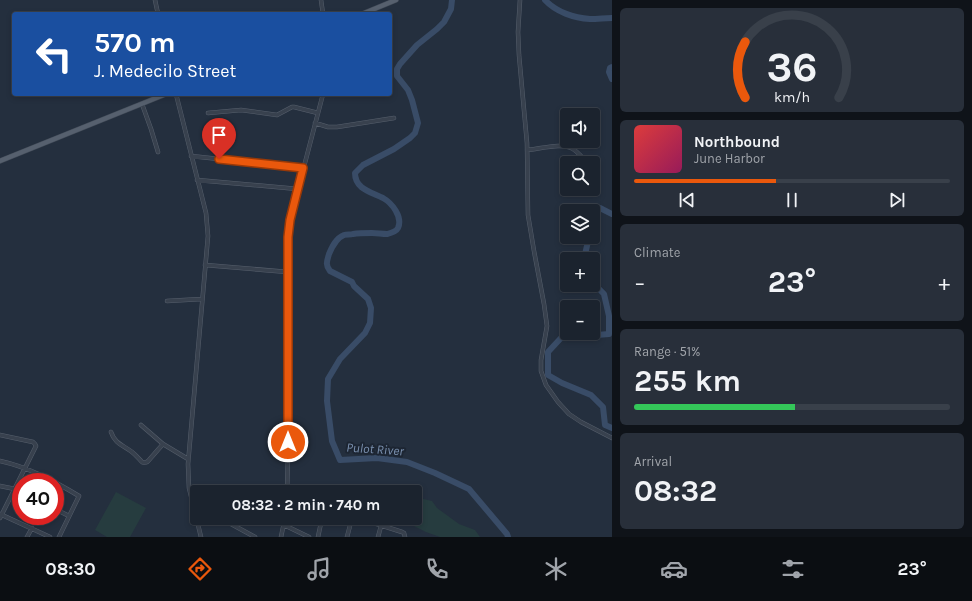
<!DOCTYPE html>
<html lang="en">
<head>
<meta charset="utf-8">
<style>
  body { margin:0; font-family:Karla,sans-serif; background:#282f3a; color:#f1f3f6; height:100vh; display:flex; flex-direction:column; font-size:15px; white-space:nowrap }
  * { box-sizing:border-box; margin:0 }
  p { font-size:13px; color:#a0a4aa }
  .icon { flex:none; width:22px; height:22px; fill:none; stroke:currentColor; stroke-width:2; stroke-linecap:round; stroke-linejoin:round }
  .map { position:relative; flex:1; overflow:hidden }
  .drawer { display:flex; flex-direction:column; gap:8px; padding:8px; background:#0f1319; width:360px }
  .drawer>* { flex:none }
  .hud { position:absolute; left:12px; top:12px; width:380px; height:84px; border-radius:4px; box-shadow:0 2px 6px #0003,0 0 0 1px #39404a; background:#1a4fa0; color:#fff; overflow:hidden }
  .controls { position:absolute; left:560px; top:108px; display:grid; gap:8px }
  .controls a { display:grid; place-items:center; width:40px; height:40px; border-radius:4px; background:#1b232e; box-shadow:0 2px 6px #0003,0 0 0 1px #39404a; font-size:20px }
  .speed { position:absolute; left:12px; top:473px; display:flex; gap:8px; font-size:20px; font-weight:700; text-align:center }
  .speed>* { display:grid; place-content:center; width:52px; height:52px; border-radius:50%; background:#1b232e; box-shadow:0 2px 6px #0003,0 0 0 1px #39404a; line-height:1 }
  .speed .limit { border:6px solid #d22; background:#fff; color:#111 }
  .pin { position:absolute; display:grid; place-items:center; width:34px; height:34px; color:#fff; margin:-41px -17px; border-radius:50% 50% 50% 0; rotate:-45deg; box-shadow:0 0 4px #0007 }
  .pin .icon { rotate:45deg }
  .me { position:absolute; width:44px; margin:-22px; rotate:0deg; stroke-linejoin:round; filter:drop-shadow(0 0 3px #0008) }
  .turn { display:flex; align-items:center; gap:14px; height:84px; padding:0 16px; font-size:18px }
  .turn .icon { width:52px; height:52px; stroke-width:2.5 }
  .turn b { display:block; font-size:28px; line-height:34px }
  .big { font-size:30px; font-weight:700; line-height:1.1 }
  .drawer .card { flex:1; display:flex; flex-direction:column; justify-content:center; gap:6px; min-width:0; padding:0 14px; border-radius:6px; background:#282f3a }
  .drawer .dial { align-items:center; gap:0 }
  .dial svg { height:104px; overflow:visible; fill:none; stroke:#39404a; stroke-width:7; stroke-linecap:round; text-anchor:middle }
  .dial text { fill:#f1f3f6; stroke:none }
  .song { display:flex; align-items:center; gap:12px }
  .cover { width:48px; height:48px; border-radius:6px; background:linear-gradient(135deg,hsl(0 70% 55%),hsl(330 70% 35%)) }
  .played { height:4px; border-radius:2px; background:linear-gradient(90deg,#ea580c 45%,#39404a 45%) }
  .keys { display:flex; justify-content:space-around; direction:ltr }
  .heat { display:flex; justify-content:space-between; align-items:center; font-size:22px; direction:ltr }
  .charge { height:6px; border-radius:3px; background:linear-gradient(90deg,#34c759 51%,#39404a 0) }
  .trip { position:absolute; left:190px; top:485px; width:232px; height:40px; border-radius:4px; background:#1b232e; box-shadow:0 2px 6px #0003,0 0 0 1px #39404a; font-weight:700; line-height:40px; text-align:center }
  .tab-bar { display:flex; height:64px; justify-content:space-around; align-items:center; background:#0b0e12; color:#a0a4aa }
  .tab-bar .icon { width:28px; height:28px }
  .tab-bar .current { color:#ea580c }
  .tab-bar b { font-size:18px; color:#f1f3f6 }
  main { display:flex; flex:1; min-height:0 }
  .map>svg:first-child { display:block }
  .green { fill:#263c3f }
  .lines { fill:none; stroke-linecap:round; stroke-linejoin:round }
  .river { stroke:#394c67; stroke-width:6 }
  .minor-casing { stroke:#565f6c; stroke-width:4.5 }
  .major-casing { stroke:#414a57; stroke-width:5.5 }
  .minor { stroke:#38414e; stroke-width:3.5 }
  .major { stroke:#56606e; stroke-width:4.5 }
  .route-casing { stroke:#983908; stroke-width:10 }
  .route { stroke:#ea580c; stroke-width:7 }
  .labels { text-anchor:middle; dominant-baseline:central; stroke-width:4; stroke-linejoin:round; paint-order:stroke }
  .water-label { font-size:13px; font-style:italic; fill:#7c92b1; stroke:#1d2633 }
</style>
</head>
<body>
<main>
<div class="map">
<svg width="612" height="537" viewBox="0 0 612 537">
  <rect width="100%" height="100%" fill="#242f3e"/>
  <path class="green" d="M116,492l30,16 -16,29h-23l-12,-7z
    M419,498l13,3 5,7 22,16 16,6 5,7h-40l-14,-5 -14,-7 2,-7h1v-4z"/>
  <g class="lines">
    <path class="river" d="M452,0l-1,9 -7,13 -7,7 -20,16 -17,19 -3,5v7l11,14 4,10 6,23 -3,10 -5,5 -16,11 -31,16 -8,8c0,16 16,19 28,25 9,5 20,19 15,30 -2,4 -7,5 -11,6 -5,0 -10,-1 -15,-1 -7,0 -13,0 -19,1 -3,1 -6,0 -9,1 -8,3 -12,12 -15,19 -2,7 -4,11 1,17l22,11 2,4 14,13 3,9 -1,15 -5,10 -25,26 -12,20 -1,22 5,40 8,19 37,-2 30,4 28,11 34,16 38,45 1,3
      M545,0c11,12 29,18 45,19 8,0 15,-1 22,-1
      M612,67l-2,1 -1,4 3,7
      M593,220l7,-12 12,6
      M584,259l5,-22
      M593,283l11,11 5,22v18l-48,4 -13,14v23l14,8 29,12 12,12 2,18 7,3"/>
    <defs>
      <path id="minor" d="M155,0l3,14
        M321,0l2,14
        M520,0l-2,32 1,23 8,88 1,72 6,36 10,53 3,22 -6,34v11l5,14 12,17 11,12 12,8 31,16
        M176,94l30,119 2,23 -20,228 1,24 12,49
        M142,104l9,25 7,23
        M208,113l33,-3 36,5 15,-8h2l24,6
        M315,123l13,4h9l57,-9
        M527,150c13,-1 36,-8 46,-1 6,4 10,9 13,14
        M191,156l112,12
        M197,180l101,9
        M205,265l83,7
        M167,301l35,-2
        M141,425l22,19 25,15
        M111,432c4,12 12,13 21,20 4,3 7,7 10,10 3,1 5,1 7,-2l14,-16
        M0,435l33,7 2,2 1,2 -36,72
        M0,461c28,6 54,20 79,35l-20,41
        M0,486l15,3 6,4
        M287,492l1,-37v-204l2,-31 33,-126
        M55,509l14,7
        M0,514l50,23
        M220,518l35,19
        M358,518l44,14 2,1 1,4
        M284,525l25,12
        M27,537l5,-9
        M281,537l4,-19
        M318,537l4,-19
        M347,537l5,-19
        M378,537l3,-11"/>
      <path id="major" d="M362,14l34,-14
        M0,161l166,-67"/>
    </defs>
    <use href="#minor" class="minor-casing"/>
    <use href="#major" class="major-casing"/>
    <use href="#minor" class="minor"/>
    <use href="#major" class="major"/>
  </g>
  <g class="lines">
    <defs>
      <path id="route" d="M219,159l84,9 -13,52 -2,17v205"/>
    </defs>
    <use href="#route" class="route-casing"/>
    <use href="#route" class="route"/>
  </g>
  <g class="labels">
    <g class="water-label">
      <text transform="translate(375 449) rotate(4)">Pulot River</text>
    </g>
  </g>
</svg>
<div class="controls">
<a><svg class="icon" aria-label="sound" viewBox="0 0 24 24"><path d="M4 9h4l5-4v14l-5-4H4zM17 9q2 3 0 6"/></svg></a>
<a><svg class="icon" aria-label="search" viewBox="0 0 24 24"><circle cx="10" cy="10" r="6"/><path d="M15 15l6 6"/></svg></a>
<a><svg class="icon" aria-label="layers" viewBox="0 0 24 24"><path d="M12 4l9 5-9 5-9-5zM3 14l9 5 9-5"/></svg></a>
<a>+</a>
<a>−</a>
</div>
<div class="speed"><div class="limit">40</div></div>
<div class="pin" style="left:219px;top:159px;background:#d93025"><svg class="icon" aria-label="arrive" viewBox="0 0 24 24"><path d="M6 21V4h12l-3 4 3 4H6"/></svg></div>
<svg class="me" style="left:288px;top:442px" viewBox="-20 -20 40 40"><circle r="17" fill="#ea580c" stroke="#fff" stroke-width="3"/><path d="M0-11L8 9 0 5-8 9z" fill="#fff"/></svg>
<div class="trip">08:32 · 2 min · 740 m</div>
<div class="hud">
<div class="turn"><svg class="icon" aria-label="left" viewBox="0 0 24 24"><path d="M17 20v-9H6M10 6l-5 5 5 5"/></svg><div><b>570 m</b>J. Medecilo Street</div></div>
</div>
</div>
<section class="drawer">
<div class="card dial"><svg viewBox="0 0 100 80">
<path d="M14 69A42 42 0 1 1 86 69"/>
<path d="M14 69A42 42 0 0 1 14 26" stroke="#ea580c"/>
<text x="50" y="56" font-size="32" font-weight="700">36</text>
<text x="50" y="72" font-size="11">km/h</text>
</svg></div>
<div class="card">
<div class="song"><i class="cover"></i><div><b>Northbound</b><p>June Harbor</p></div></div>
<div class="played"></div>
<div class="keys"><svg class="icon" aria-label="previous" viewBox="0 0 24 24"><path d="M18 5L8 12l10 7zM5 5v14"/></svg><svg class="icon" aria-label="pause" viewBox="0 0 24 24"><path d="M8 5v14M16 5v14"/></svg><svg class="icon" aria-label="next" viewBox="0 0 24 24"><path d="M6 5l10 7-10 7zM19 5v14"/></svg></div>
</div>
<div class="card"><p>Climate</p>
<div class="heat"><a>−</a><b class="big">23°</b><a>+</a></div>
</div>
<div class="card"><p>Range · 51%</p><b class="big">255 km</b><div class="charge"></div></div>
<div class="card"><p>Arrival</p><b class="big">08:32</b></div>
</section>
</main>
<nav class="tab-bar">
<b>08:30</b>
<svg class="icon current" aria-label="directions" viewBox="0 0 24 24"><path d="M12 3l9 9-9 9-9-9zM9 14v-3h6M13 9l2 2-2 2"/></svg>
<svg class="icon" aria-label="music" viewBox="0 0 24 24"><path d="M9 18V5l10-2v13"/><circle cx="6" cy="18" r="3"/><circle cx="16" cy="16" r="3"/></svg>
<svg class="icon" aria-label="phone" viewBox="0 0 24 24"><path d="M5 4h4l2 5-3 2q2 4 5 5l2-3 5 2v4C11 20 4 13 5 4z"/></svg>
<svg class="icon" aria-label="climate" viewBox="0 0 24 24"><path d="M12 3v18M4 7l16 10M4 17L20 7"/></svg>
<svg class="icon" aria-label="car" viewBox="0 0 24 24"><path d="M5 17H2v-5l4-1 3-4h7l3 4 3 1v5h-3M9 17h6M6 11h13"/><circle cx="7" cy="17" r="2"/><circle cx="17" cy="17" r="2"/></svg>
<svg class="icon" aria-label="filters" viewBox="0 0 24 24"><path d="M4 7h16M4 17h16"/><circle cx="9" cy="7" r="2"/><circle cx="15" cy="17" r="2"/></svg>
<b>23°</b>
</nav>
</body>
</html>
